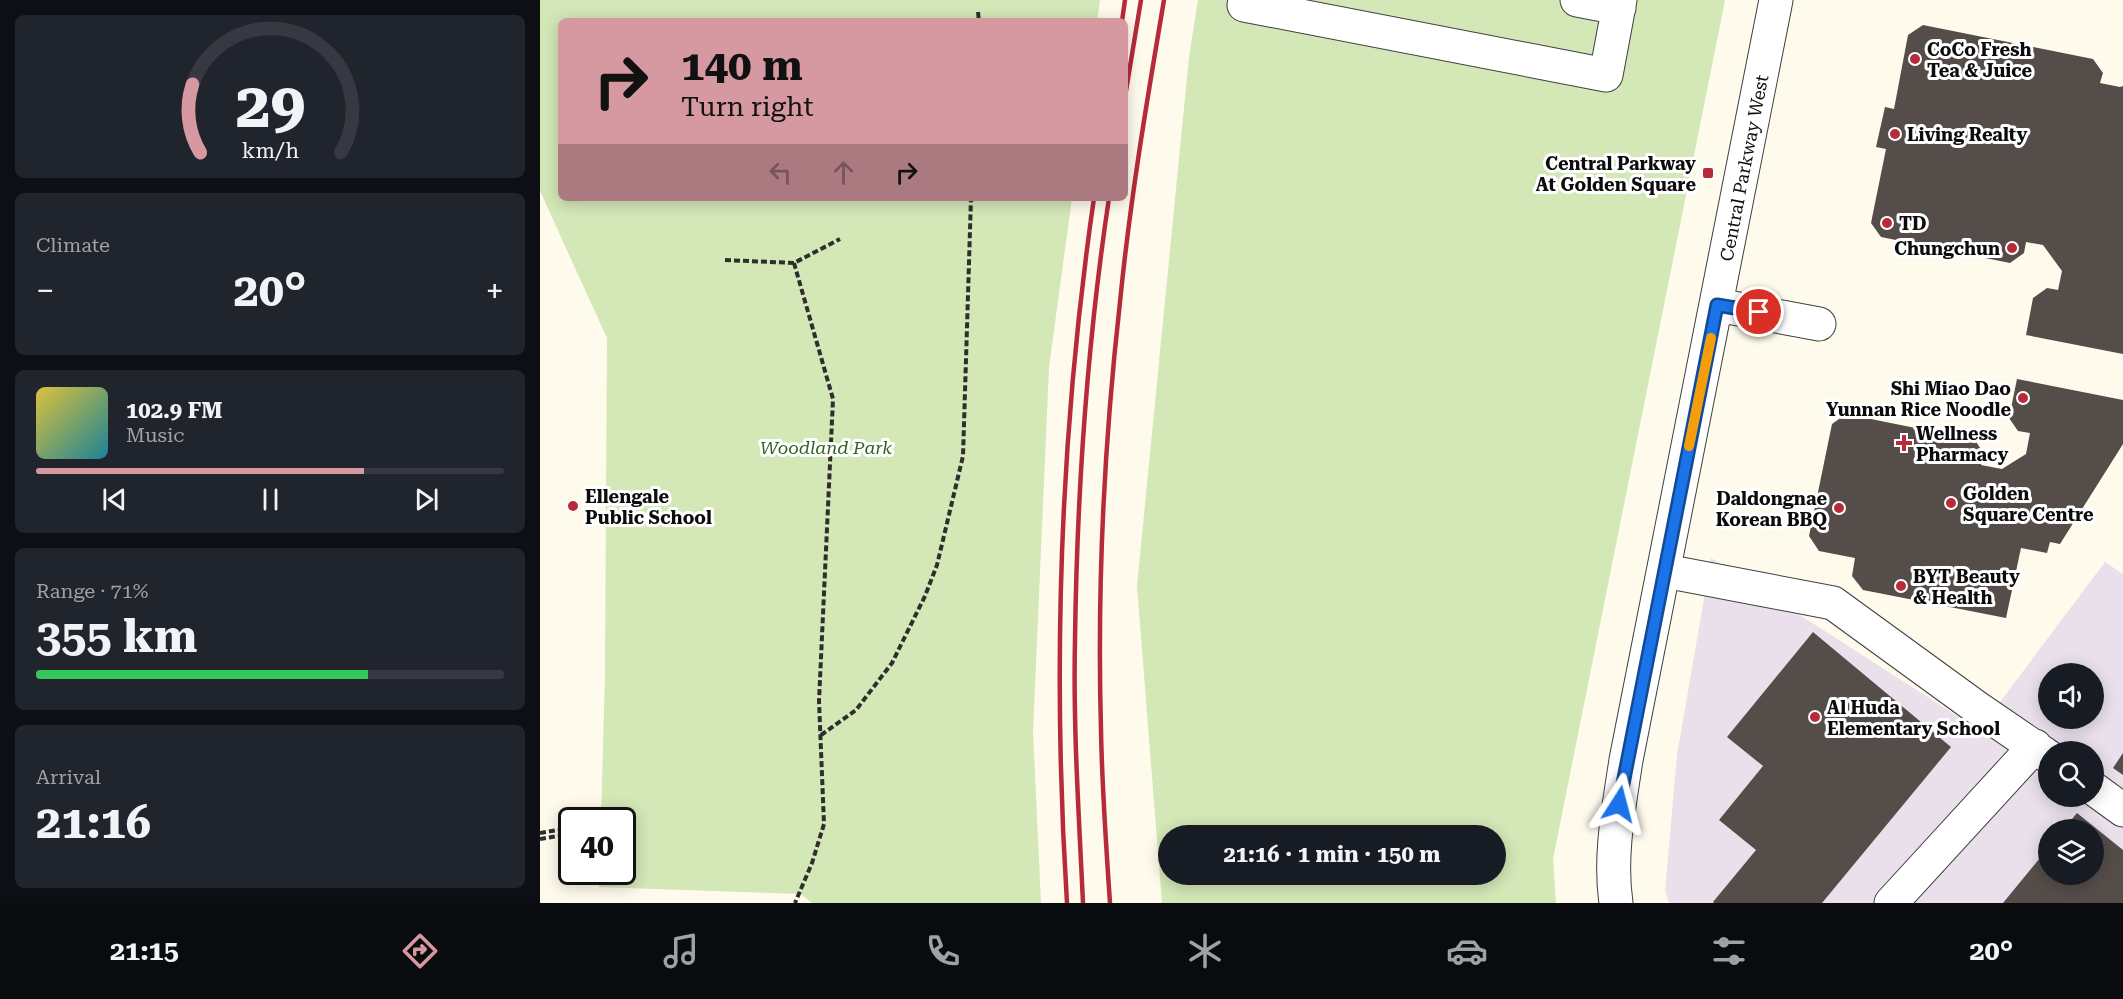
<!DOCTYPE html>
<html lang="en">
<head>
<meta charset="utf-8">
<style>
  body { margin:0; font-family:"Roboto Serif",serif; background:#20242c; color:#f1f3f6; height:100vh; display:flex; flex-direction:column; font-size:22px; white-space:nowrap }
  * { box-sizing:border-box; margin:0 }
  p { font-size:20px; color:#9ea1a6 }
  .icon { flex:none; width:33px; height:33px; fill:none; stroke:currentColor; stroke-width:2; stroke-linecap:round; stroke-linejoin:round }
  .map { position:relative; flex:1; overflow:hidden }
  .side { display:flex; flex-direction:column; gap:15px; padding:15px; background:#0d0f14; width:540px }
  .side>* { flex:none }
  .banner { position:absolute; left:18px; top:18px; width:570px; height:183px; border-radius:9px; box-shadow:0 3px 15px #0003; background:#d699a1; color:#111; overflow:hidden }
  .fabs { position:absolute; left:1498px; top:663px; display:grid; gap:12px }
  .fabs a { display:grid; place-items:center; width:66px; height:66px; border-radius:50%; background:#171b24; box-shadow:0 3px 15px #0003; font-size:30px }
  .speed { position:absolute; left:18px; top:807px; display:flex; gap:12px; font-size:30px; font-weight:700; text-align:center }
  .speed>* { display:grid; place-content:center; width:78px; height:78px; border-radius:50%; background:#171b24; box-shadow:0 3px 15px #0003; line-height:1 }
  .speed .limit { border:3px solid #111; border-radius:9px; background:#fff; color:#111 }
  .pin { position:absolute; display:grid; place-items:center; width:51px; height:51px; color:#fff; margin:-26px; border:3px solid #fff; border-radius:50%; box-shadow:0 2px 6px #0007 }
  .me { position:absolute; width:66px; margin:-33px; rotate:9deg; stroke-linejoin:round; filter:drop-shadow(0 0 4px #0008) }
  .turn { display:flex; align-items:center; gap:21px; height:126px; padding:0 24px; font-size:27px }
  .turn .icon { width:78px; height:78px; stroke-width:2.5 }
  .turn b { display:block; font-size:42px; line-height:51px }
  .lanes { display:flex; align-items:center; height:57px; padding:0 24px; background:#0003; justify-content:center; gap:30px; direction:ltr }
  .lanes .off { opacity:.35 }
  .big { font-size:45px; font-weight:700; line-height:1.1 }
  .side .card { flex:1; display:flex; flex-direction:column; justify-content:center; gap:9px; min-width:0; padding:0 21px; border-radius:9px; background:#20242c }
  .side .dial { align-items:center; gap:0 }
  .dial svg { height:156px; overflow:visible; fill:none; stroke:#363941; stroke-width:7; stroke-linecap:round; text-anchor:middle }
  .dial text { fill:#f1f3f6; stroke:none }
  .song { display:flex; align-items:center; gap:18px }
  .cover { width:72px; height:72px; border-radius:9px; background:linear-gradient(135deg,hsl(50 70% 55%),hsl(190 70% 35%)) }
  .played { height:6px; border-radius:3px; background:linear-gradient(90deg,#d699a1 70%,#363941 70%) }
  .keys { display:flex; justify-content:space-around; direction:ltr }
  .heat { display:flex; justify-content:space-between; align-items:center; font-size:33px; direction:ltr }
  .charge { height:9px; border-radius:4px; background:linear-gradient(90deg,#34c759 71%,#363941 0) }
  .trip { position:absolute; left:618px; top:825px; width:348px; height:60px; border-radius:30px; background:#171b24; box-shadow:0 3px 15px #0003; font-weight:700; line-height:60px; text-align:center }
  .dock { display:flex; height:96px; justify-content:space-around; align-items:center; background:#090b0e; color:#9ea1a6 }
  .dock .icon { width:42px; height:42px }
  .dock .on { color:#d699a1 }
  .dock b { font-size:27px; color:#f1f3f6 }
  main { display:flex; flex:1; min-height:0 }
  .map>svg:first-child { display:block }
  .industrial { fill:#e9e0eb; fill-rule:evenodd }
  .green { fill:#d3e7b7; fill-rule:evenodd }
  .building { fill:#544d49 }
  .lines { fill:none; stroke-linecap:round; stroke-linejoin:round }
  .minor-casing { stroke:#3f3f3f; stroke-width:35 }
  .path { stroke:#2e2e2e; stroke-width:4; stroke-dasharray:6 3; stroke-linecap:butt }
  .minor { stroke:#fff; stroke-width:33 }
  .rail { stroke:#b62a39; stroke-width:4.5 }
  .route-casing { stroke:#114b97; stroke-width:15 }
  .route { stroke:#1a73e8; stroke-width:10 }
  .slow { stroke:#f59e0b; stroke-width:10 }
  .poi-dot { fill:#b62a39; stroke:#fff; stroke-width:2 }
  .labels { text-anchor:middle; dominant-baseline:central; stroke-width:6; stroke-linejoin:round; paint-order:stroke }
  .poi-label { font-size:18px; font-weight:bold; fill:#0c0c0c; stroke:#fff; text-anchor:start }
  .street-label { font-size:18px; fill:#0c0c0c; stroke:#fff }
  .park-label { font-size:18px; font-style:italic; fill:#316120; stroke:#fff }
</style>
</head>
<body>
<main>
<section class="side">
<div class="card dial"><svg viewBox="0 0 100 80">
<path d="M14 69A42 42 0 1 1 86 69"/>
<path d="M14 69A42 42 0 0 1 10 34" stroke="#d699a1"/>
<text x="50" y="56" font-size="32" font-weight="700">29</text>
<text x="50" y="72" font-size="11">km/h</text>
</svg></div>
<div class="card"><p>Climate</p>
<div class="heat"><a>−</a><b class="big">20°</b><a>+</a></div>
</div>
<div class="card">
<div class="song"><i class="cover"></i><div><b>102.9 FM</b><p>Music</p></div></div>
<div class="played"></div>
<div class="keys"><svg class="icon" aria-label="previous" viewBox="0 0 24 24"><path d="M18 5L8 12l10 7zM5 5v14"/></svg><svg class="icon" aria-label="pause" viewBox="0 0 24 24"><path d="M8 5v14M16 5v14"/></svg><svg class="icon" aria-label="next" viewBox="0 0 24 24"><path d="M6 5l10 7-10 7zM19 5v14"/></svg></div>
</div>
<div class="card"><p>Range · 71%</p><b class="big">355 km</b><div class="charge"></div></div>
<div class="card"><p>Arrival</p><b class="big">21:16</b></div>
</section>
<div class="map">
<svg width="1583" height="903" viewBox="0 0 1583 903">
  <rect width="100%" height="100%" fill="#fefaec"/>
  <path class="industrial" d="M1171,558l268,172 126,-168 18,12v329h-454l-4,-12 12,-136zM1509,674h45v44h-45zM1509,752h45v44h-45zM1509,830h45v44h-45z"/>
  <path class="green" d="M0,0h560l-3,21h-536v177h511l-23,169 -16,365 8,171h-229l-11,-9 -202,-7v-15h23v-52h-21l4,-145 2,-337 -67,-147z
    M658,0h527l-172,859 3,44h-394l-25,-317 52,-529zM628,836h328v38h-328z"/>
  <path class="building" d="M1383,25l170,34 10,14 -3,10 20,4 3,-1v268l-97,-19 7,-37 14,-10 11,2 4,-19 -19,-26 -17,-3 -2,11 -14,10 -129,-26 -10,-14 15,-74 -10,-2 9,-40 9,2 14,-74z
    M1477,379l106,21v44l-63,100 -10,-2 -3,11 -26,-5 -15,70 -143,-28 -11,-14 3,-18 -36,-7 -10,-15 23,-112 14,-10 129,26 9,14 -3,11 21,4 24,-15 4,-21 -12,-2 -9,-13z
    M1273,632l138,115 -129,156h-108l-1,-1 43,-52 -37,-30 44,-54 -36,-29z
    M1583,753v22l-10,-7z
    M1537,813l46,37v53h-120l46,-56v27h45v-44h-31z"/>
  <g class="lines">
    <defs>
      <path id="minor" d="M705,0l-1,5 362,70 14,-75
        M1037,0l42,8
        M1177,305l102,19
        M1125,571l168,32 143,104 73,50
        M1554,789l29,21
        M1076,903c-7,-47 3,-96 10,-143l150,-760
        M1351,903l144,-157"/>
    </defs>
    <use href="#minor" class="minor-casing"/>
    <path class="path" d="M438,12l1,9
      M185,260l69,3 46,-24
      M254,263l39,136 -14,302 5,123 -12,39 -17,40
      M281,735l35,-25 36,-47 33,-67 12,-31 26,-109 8,-258
      M0,833l18,-3
      M0,839l18,-3"/>
    <use href="#minor" class="minor"/>
    <path class="rail" d="M582,21l3,-21
      M585,97l16,-97
      M527,903c-15,-235 -7,-471 27,-705
      M543,903c-4,-87 -10,-175 -8,-263 2,-147 12,-296 34,-442
      M570,903c-4,-58 -8,-115 -9,-173 -4,-142 3,-286 19,-428 10,-101 27,-202 44,-302"/>
  </g>
  <g class="lines">
    <defs>
      <path id="route" d="M1079,804l98,-499 42,7"/>
    </defs>
    <use href="#route" class="route-casing"/>
    <use href="#route" class="route"/>
    <path class="slow" d="M1149,446l22,-108"/>
  </g>
  <g class="poi-dot">
    <circle cx="1375" cy="59" r="6"/>
    <circle cx="1355" cy="134" r="6"/>
    <rect x="1162" y="167" width="12" height="12" rx="3"/>
    <circle cx="1347" cy="223" r="6"/>
    <circle cx="1472" cy="248" r="6"/>
    <circle cx="1483" cy="398" r="6"/>
    <path d="M1361 434h6v6h6v6h-6v6h-6v-6h-6v-6h6z"/>
    <circle cx="1411" cy="503" r="6"/>
    <circle cx="33" cy="506" r="6"/>
    <circle cx="1299" cy="508" r="6"/>
    <circle cx="1361" cy="586" r="6"/>
    <circle cx="1275" cy="717" r="6"/>
  </g>
  <g class="labels">
    <g class="poi-label">
      <text x="1387" y="49">CoCo Fresh<tspan x="1387" dy="21">Tea &amp; Juice</tspan></text>
      <text x="1367" y="134">Living Realty</text>
      <text x="1156" y="163" text-anchor="end">Central Parkway<tspan x="1156" dy="21">At Golden Square</tspan></text>
      <text x="1359" y="223">TD</text>
      <text x="1460" y="248" text-anchor="end">Chungchun</text>
      <text x="1471" y="388" text-anchor="end">Shi Miao Dao<tspan x="1471" dy="21">Yunnan Rice Noodle</tspan></text>
      <text x="1376" y="433">Wellness<tspan x="1376" dy="21">Pharmacy</tspan></text>
      <text x="1423" y="493">Golden<tspan x="1423" dy="21">Square Centre</tspan></text>
      <text x="45" y="496">Ellengale<tspan x="45" dy="21">Public School</tspan></text>
      <text x="1287" y="498" text-anchor="end">Daldongnae<tspan x="1287" dy="21">Korean BBQ</tspan></text>
      <text x="1373" y="576">BYT Beauty<tspan x="1373" dy="21">&amp; Health</tspan></text>
      <text x="1287" y="707">Al Huda<tspan x="1287" dy="21">Elementary School</tspan></text>
    </g>
    <g class="street-label">
      <text transform="translate(1204 168) rotate(-79)">Central Parkway West</text>
    </g>
    <g class="park-label">
      <text x="286" y="447">Woodland Park</text>
    </g>
  </g>
</svg>
<div class="fabs">
<a><svg class="icon" aria-label="sound" viewBox="0 0 24 24"><path d="M4 9h4l5-4v14l-5-4H4zM17 9q2 3 0 6"/></svg></a>
<a><svg class="icon" aria-label="search" viewBox="0 0 24 24"><circle cx="10" cy="10" r="6"/><path d="M15 15l6 6"/></svg></a>
<a><svg class="icon" aria-label="layers" viewBox="0 0 24 24"><path d="M12 4l9 5-9 5-9-5zM3 14l9 5 9-5"/></svg></a>
</div>
<div class="speed"><div class="limit">40</div></div>
<div class="pin" style="left:1219px;top:312px;background:#d93025"><svg class="icon" aria-label="arrive" viewBox="0 0 24 24"><path d="M6 21V4h12l-3 4 3 4H6"/></svg></div>
<svg class="me" style="left:1079px;top:804px" viewBox="-20 -20 40 40"><path d="M0-17L14 15 0 8-14 15z" fill="#1a73e8" stroke="#fff" stroke-width="4"/></svg>
<div class="trip">21:16 · 1 min · 150 m</div>
<div class="banner">
<div class="turn"><svg class="icon" aria-label="right" viewBox="0 0 24 24"><path d="M7 20v-9h11M14 6l5 5-5 5"/></svg><div><b>140 m</b>Turn right</div></div>
<div class="lanes"><svg class="icon off" aria-label="left" viewBox="0 0 24 24"><path d="M17 20v-9H6M10 6l-5 5 5 5"/></svg><svg class="icon off" aria-label="ahead" viewBox="0 0 24 24"><path d="M12 20V5M6 11l6-6 6 6"/></svg><svg class="icon" aria-label="right" viewBox="0 0 24 24"><path d="M7 20v-9h11M14 6l5 5-5 5"/></svg></div>
</div>
</div>
</main>
<nav class="dock">
<b>21:15</b>
<svg class="icon on" aria-label="directions" viewBox="0 0 24 24"><path d="M12 3l9 9-9 9-9-9zM9 14v-3h6M13 9l2 2-2 2"/></svg>
<svg class="icon" aria-label="music" viewBox="0 0 24 24"><path d="M9 18V5l10-2v13"/><circle cx="6" cy="18" r="3"/><circle cx="16" cy="16" r="3"/></svg>
<svg class="icon" aria-label="phone" viewBox="0 0 24 24"><path d="M5 4h4l2 5-3 2q2 4 5 5l2-3 5 2v4C11 20 4 13 5 4z"/></svg>
<svg class="icon" aria-label="climate" viewBox="0 0 24 24"><path d="M12 3v18M4 7l16 10M4 17L20 7"/></svg>
<svg class="icon" aria-label="car" viewBox="0 0 24 24"><path d="M5 17H2v-5l4-1 3-4h7l3 4 3 1v5h-3M9 17h6M6 11h13"/><circle cx="7" cy="17" r="2"/><circle cx="17" cy="17" r="2"/></svg>
<svg class="icon" aria-label="filters" viewBox="0 0 24 24"><path d="M4 7h16M4 17h16"/><circle cx="9" cy="7" r="2"/><circle cx="15" cy="17" r="2"/></svg>
<b>20°</b>
</nav>
</body>
</html>
